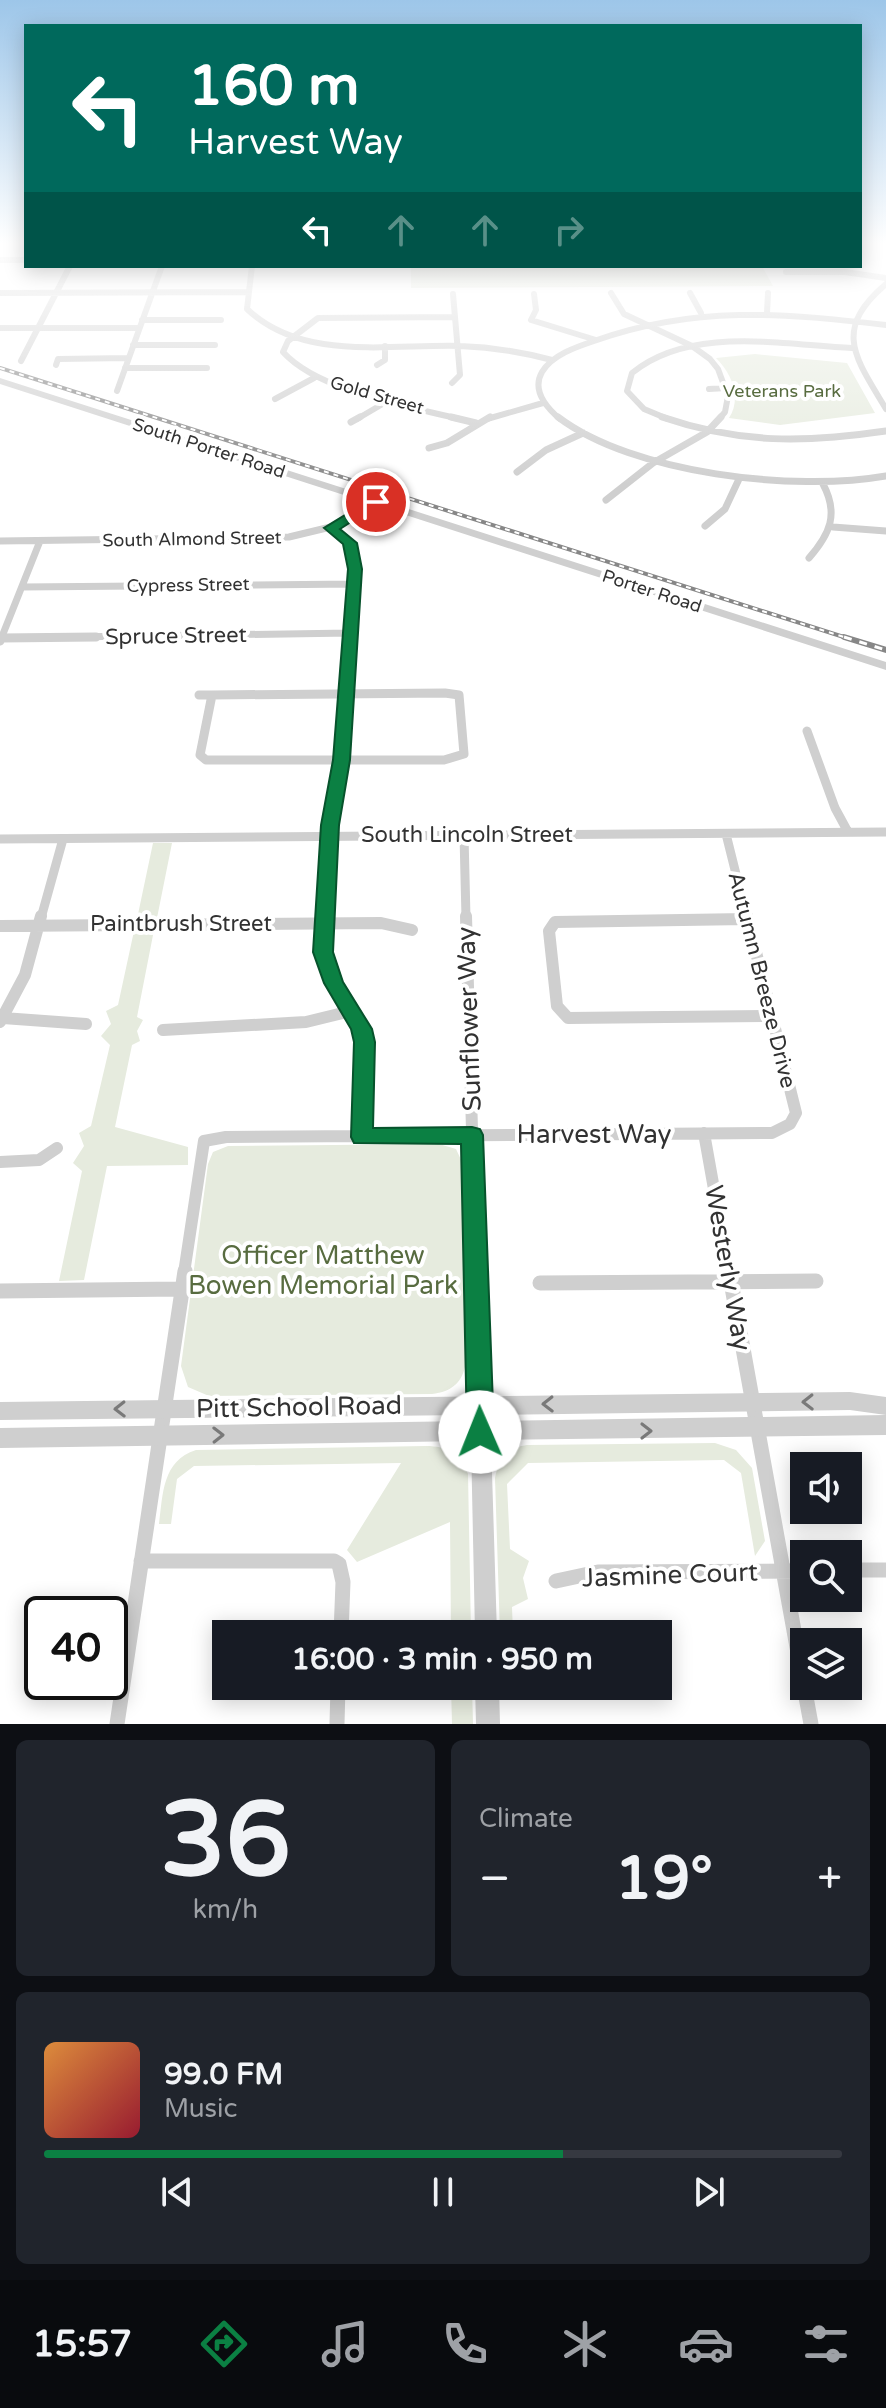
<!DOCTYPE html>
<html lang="en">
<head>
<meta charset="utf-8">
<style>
  body { margin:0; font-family:"Varela Round",sans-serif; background:#20242c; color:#f1f3f6; height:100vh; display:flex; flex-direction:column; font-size:30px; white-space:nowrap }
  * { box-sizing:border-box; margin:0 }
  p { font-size:26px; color:#9ea1a6 }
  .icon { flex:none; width:44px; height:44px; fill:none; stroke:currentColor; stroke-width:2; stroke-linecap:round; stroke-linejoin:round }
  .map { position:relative; height:1724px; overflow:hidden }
  .sheet { display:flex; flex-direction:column; gap:16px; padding:16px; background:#0d0f14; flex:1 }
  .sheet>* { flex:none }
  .guide { position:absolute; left:24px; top:24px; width:838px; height:244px; border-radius:0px; box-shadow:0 4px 20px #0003; background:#00695c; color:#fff; overflow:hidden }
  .buttons { position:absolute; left:790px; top:1452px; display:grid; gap:16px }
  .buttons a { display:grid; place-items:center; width:72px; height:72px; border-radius:0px; background:#171b24; box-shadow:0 4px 20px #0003; font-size:40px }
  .speed { position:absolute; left:24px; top:1596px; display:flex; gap:16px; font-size:40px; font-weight:700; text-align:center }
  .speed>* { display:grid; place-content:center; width:104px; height:104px; border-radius:50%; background:#171b24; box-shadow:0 4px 20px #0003; line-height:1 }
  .speed .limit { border:4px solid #111; border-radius:12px; background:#fff; color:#111 }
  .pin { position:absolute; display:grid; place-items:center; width:68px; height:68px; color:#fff; margin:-34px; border:4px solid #fff; border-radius:50%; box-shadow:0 2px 8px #0007 }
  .me { position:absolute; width:88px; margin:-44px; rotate:359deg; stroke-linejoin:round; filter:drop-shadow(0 0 6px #0008) }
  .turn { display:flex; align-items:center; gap:28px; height:168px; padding:0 32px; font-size:36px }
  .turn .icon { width:104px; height:104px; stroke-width:2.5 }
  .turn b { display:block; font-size:56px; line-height:68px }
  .lanes { display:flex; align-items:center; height:76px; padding:0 32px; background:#0003; justify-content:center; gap:40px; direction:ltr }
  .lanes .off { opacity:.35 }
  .big { font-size:60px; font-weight:800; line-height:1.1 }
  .sheet .widget { flex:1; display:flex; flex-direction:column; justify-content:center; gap:12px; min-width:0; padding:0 28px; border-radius:12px; background:#20242c }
  .sheet .dial { align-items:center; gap:0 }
  .dial b { font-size:104px; line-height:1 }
  .song { display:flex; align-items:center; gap:24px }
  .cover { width:96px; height:96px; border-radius:12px; background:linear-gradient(135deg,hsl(30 70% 55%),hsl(350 70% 35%)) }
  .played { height:8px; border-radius:4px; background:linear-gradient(90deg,#0b8043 65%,#363941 65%) }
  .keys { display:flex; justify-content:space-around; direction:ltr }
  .heat { display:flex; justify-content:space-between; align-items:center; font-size:44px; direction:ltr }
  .sheet .tiles { flex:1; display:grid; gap:16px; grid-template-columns:1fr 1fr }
  .widget:last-child { grid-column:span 2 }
  .trip { position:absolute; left:212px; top:1620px; width:460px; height:80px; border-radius:0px; background:#171b24; box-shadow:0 4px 20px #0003; font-weight:800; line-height:80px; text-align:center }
  .tab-bar { display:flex; height:128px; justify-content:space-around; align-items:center; background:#090b0e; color:#9ea1a6 }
  .tab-bar .icon { width:56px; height:56px }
  .tab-bar .selected { color:#0b8043 }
  .tab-bar b { font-size:36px; color:#f1f3f6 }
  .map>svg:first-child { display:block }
  .green { fill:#e6ebde }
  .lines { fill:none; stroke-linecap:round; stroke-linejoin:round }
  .minor-far4 { stroke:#cfcfcf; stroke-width:6 }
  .minor-far3 { stroke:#cfcfcf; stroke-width:7 }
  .minor-far2 { stroke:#cfcfcf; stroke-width:9 }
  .minor-far1 { stroke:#cfcfcf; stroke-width:12 }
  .minor { stroke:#cfcfcf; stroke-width:15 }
  .tertiary { fill:#cfcfcf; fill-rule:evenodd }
  .rail-far1-casing { stroke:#878787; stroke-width:4 }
  .rail-casing { stroke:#878787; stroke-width:6 }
  .rail-far1 { stroke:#fff; stroke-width:2; stroke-dasharray:5; stroke-linecap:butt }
  .rail { stroke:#fff; stroke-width:3; stroke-dasharray:8; stroke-linecap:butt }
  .oneway { stroke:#797979 }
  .route { fill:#0b8043; stroke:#07532c; stroke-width:2 }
  .labels { text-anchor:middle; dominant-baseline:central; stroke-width:8; stroke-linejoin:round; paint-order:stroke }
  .far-park-label { font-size:18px; fill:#586c40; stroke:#fff }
  .far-street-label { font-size:18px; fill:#323232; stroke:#fff }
  .street-label { font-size:22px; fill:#323232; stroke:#fff }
  .near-street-label { font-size:26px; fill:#323232; stroke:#fff }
  .near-park-label { font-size:26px; fill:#586c40; stroke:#fff }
</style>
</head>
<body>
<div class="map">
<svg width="886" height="1724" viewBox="0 0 886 1724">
  <rect width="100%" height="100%" fill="#fff"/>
  <path class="green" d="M411,266h351l11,20 -362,2z
    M755,354l92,9 28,50 -95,12 -51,-7c13,-20 3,-44 -13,-60z
    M153,843h19l-15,75 -20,1z
    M154,930l-17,87 6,3 -6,11 3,10 -8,4 -17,82 73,20v18l-81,1 -23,114 -25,1 23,-110 -9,-8 11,-17 -5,-13 12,-7 19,-81 -9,-9 10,-12 -5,-13 12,-6 16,-74z
    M439,1144l17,5 6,13 4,200c-3,20 -14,30 -34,32l-223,2 -21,-9 -7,-21 27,-202 5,-12 15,-6z
    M715,1443l21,7 16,18 13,73 -10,15 -14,-83 -17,-13 -196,3 -21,21 3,65 19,12 -6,17 5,21 -16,8 1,27h-13l-5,-156c3,-18 13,-31 32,-33z
    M426,1446c21,0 35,8 42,28l3,160h-20l-1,-112 -93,40 -10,-12 54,-87 -207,3 -17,13 -6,45h-12c4,-30 3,-63 37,-74z
    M451,1686h21l1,38h-21z"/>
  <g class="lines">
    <path class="minor-far4" d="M0,260h26
      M252,266l-5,43c56,53 142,35 213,37 31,1 62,6 92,14
      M786,272h59l41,6
      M886,284c-54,46 -31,73 0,125
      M0,293l247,-1
      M611,293l13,21 68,32 18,13 8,10 10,27 -3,16 -6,7
      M690,293l11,20
      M534,294l2,16 -5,10 65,20
      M767,313l1,-20
      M455,317l-137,1 -30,23 -5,11c35,39 125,54 176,67
      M142,320h79
      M0,328h139
      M133,345h82
      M21,361l49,-95
      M56,365l2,-6 70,-1
      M377,365l8,-5v-14
      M125,368h82
      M452,383l8,-8 -7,-81
      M709,389l17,-1
      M117,391l45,-125
      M275,399l39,-21
      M357,419l34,-20
      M487,419l56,-16
      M560,419c-13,-11 -29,-28 -18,-47 10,-17 34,-25 52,-31 101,-36 187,-28 292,-16
      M668,419l-24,-10 -17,-18 5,-18c59,-48 150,-28 220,-25"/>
    <path class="minor-far3" d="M451,417l25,6
      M558,417c75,57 237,75 328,59
      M662,417c79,27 142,26 224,14
      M351,422l9,-5
      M429,448l18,-5 43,-26
      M517,472l29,-22 37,-17
      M606,500l47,-37 54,-31 14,-15
      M705,526l20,-17 14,-30
      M833,527l53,4
      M331,528l19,15 5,26 -5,70
      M0,541l289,-4 50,-12 37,-23
      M809,558c21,-24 30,-44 14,-74
      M22,587l332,-3
      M1,638l349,-5
      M1,639l39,-98"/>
    <path class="minor-far2" d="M1,638l95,-1
      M0,641l2,-4
      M445,693l14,2 5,59 -20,6h-238l-6,-5 12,-60z
      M199,695h13
      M807,731l28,77 13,24
      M726,834l21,84
      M464,835l2,83
      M0,839l886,-7
      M41,918l22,-79
      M323,918l27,-281"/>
    <path class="minor-far1" d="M324,916l2,50 35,63 3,13 -2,95
      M466,916l10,357
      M746,919l-191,3 -6,9 8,75 11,12 203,-2
      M0,926l381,-3 31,7
      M3,1018l83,6
      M0,1022l25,-47 16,-59
      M163,1030l143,-8 45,-11
      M704,1133l25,140
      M0,1162l39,-2 18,-12
      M184,1273l20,-132 22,-4 546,-4 18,-9 6,-11 -49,-197"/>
    <path class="minor" d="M476,1271l4,133
      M729,1271l75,415
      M540,1283l276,-2
      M0,1291l180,-2
      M141,1561h193l5,3 4,18 -2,52
      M848,1570h38
      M556,1581l42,-9 206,-1
      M804,1686l7,38
      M117,1724l68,-453
      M337,1724l1,-38"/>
    <path class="tertiary" d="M0,378l886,284v8l-886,-286z
      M850,1392l36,5v38l-395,5 6,194h-22l-4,-193 -471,7v-20l470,-7v-6l-470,5v-18zM850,1410l36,5 -395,6 -1,-6z
      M475,1686h24l1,38h-24z"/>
    <defs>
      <path id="rail-far1" d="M0,368l850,271"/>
      <path id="rail" d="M844,637l42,13"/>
    </defs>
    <use href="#rail-far1" class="rail-far1-casing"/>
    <use href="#rail" class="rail-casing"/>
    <use href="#rail-far1" class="rail-far1"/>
    <use href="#rail" class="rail"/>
  </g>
  <defs><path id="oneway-chevron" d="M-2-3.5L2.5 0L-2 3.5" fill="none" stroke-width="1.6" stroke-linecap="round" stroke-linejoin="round" transform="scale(2)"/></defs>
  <g class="oneway">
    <use href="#oneway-chevron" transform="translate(808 1402) rotate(179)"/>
    <use href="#oneway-chevron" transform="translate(548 1404) rotate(179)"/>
    <use href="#oneway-chevron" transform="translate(120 1409) rotate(179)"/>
    <use href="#oneway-chevron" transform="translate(646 1431)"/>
    <use href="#oneway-chevron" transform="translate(218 1435) rotate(-1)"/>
  </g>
  <linearGradient id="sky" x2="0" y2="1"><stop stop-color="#9dc6e9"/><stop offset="0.5" stop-color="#fff"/><stop offset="1" stop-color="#fff" stop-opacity="0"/></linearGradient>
  <rect width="886" height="486" fill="url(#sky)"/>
  <path class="route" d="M371,499l11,3 -42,27 17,14 5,26 -12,191 -11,65 -6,127 10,30 29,47 3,13 -2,86 99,-1 8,2 3,6 11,297 -4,9 -10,3 -9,-3 -4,-9 -6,-288 -107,-1 -3,-6 3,-95 -3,-13 -27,-46 -11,-31 8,-127 12,-65 15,-191 -5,-25 -19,-16z"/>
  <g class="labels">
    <g class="far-park-label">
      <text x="782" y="391">Veterans Park</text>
    </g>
    <g class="far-street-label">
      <text transform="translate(377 395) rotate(16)">Gold Street</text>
      <text transform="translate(209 448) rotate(18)">South Porter Road</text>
      <text transform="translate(192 539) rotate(-1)">South Almond Street</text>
      <text transform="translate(188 585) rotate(-1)">Cypress Street</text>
      <text transform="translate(652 591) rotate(18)">Porter Road</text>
    </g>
    <g class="street-label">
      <text transform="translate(176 636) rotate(-1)">Spruce Street</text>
      <text x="467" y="835">South Lincoln Street</text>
      <text x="181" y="924">Paintbrush Street</text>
      <text transform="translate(762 980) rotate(76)">Autumn Breeze Drive</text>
    </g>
    <g class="near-street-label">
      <text transform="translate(469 1019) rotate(-92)">Sunflower Way</text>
      <text x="594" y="1134">Harvest Way</text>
      <text transform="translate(728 1268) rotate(80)">Westerly Way</text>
      <text transform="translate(299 1407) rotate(-1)">Pitt School Road</text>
      <text transform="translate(670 1575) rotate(-2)">Jasmine Court</text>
    </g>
    <g class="near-park-label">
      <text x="323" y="1255">Officer Matthew<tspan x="323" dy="30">Bowen Memorial Park</tspan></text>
    </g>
  </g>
</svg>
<div class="buttons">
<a><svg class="icon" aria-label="sound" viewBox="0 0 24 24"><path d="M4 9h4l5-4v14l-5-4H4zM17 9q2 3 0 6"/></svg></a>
<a><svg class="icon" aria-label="search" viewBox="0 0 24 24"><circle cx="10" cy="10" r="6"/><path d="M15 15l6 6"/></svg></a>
<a><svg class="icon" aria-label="layers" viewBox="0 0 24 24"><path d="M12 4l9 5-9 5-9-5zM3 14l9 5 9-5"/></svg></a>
</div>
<div class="speed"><div class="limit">40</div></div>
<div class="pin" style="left:376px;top:502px;background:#d93025"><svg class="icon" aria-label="arrive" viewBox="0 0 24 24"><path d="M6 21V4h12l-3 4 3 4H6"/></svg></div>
<svg class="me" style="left:480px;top:1432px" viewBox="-20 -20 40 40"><circle r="19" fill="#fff"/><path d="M0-13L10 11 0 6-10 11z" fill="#0b8043"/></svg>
<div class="trip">16:00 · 3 min · 950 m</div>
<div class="guide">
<div class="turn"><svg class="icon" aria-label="left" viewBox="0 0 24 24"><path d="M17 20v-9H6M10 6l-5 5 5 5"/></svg><div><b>160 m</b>Harvest Way</div></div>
<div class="lanes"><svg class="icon" aria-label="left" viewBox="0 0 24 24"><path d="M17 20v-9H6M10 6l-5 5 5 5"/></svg><svg class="icon off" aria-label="ahead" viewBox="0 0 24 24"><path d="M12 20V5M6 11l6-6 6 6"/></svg><svg class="icon off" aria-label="ahead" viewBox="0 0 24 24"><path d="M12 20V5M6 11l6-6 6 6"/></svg><svg class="icon off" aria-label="right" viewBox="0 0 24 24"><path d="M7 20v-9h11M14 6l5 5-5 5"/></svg></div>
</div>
</div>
<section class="sheet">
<div class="tiles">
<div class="widget dial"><b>36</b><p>km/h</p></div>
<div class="widget"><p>Climate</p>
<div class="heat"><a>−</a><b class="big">19°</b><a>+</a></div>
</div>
<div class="widget">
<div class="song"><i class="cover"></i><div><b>99.0 FM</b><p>Music</p></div></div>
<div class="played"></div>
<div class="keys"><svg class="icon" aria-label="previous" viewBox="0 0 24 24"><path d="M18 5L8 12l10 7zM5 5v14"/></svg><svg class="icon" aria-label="pause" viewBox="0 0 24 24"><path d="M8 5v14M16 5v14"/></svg><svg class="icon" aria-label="next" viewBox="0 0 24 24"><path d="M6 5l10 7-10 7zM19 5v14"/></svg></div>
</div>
</div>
</section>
<nav class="tab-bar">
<b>15:57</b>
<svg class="icon selected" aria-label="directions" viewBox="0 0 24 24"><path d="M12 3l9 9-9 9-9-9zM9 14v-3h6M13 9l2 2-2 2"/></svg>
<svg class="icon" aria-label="music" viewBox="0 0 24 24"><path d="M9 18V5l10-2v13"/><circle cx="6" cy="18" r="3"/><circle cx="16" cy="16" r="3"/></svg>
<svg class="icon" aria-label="phone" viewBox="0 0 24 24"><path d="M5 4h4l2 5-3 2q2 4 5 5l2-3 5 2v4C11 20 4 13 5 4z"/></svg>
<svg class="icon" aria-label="climate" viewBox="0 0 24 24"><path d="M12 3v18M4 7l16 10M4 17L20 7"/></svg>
<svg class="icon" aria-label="car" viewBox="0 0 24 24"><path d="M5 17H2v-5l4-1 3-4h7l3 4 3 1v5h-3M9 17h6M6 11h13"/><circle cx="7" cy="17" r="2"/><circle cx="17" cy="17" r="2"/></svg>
<svg class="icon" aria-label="filters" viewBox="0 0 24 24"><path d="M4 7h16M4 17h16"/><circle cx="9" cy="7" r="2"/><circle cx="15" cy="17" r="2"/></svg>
</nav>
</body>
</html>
